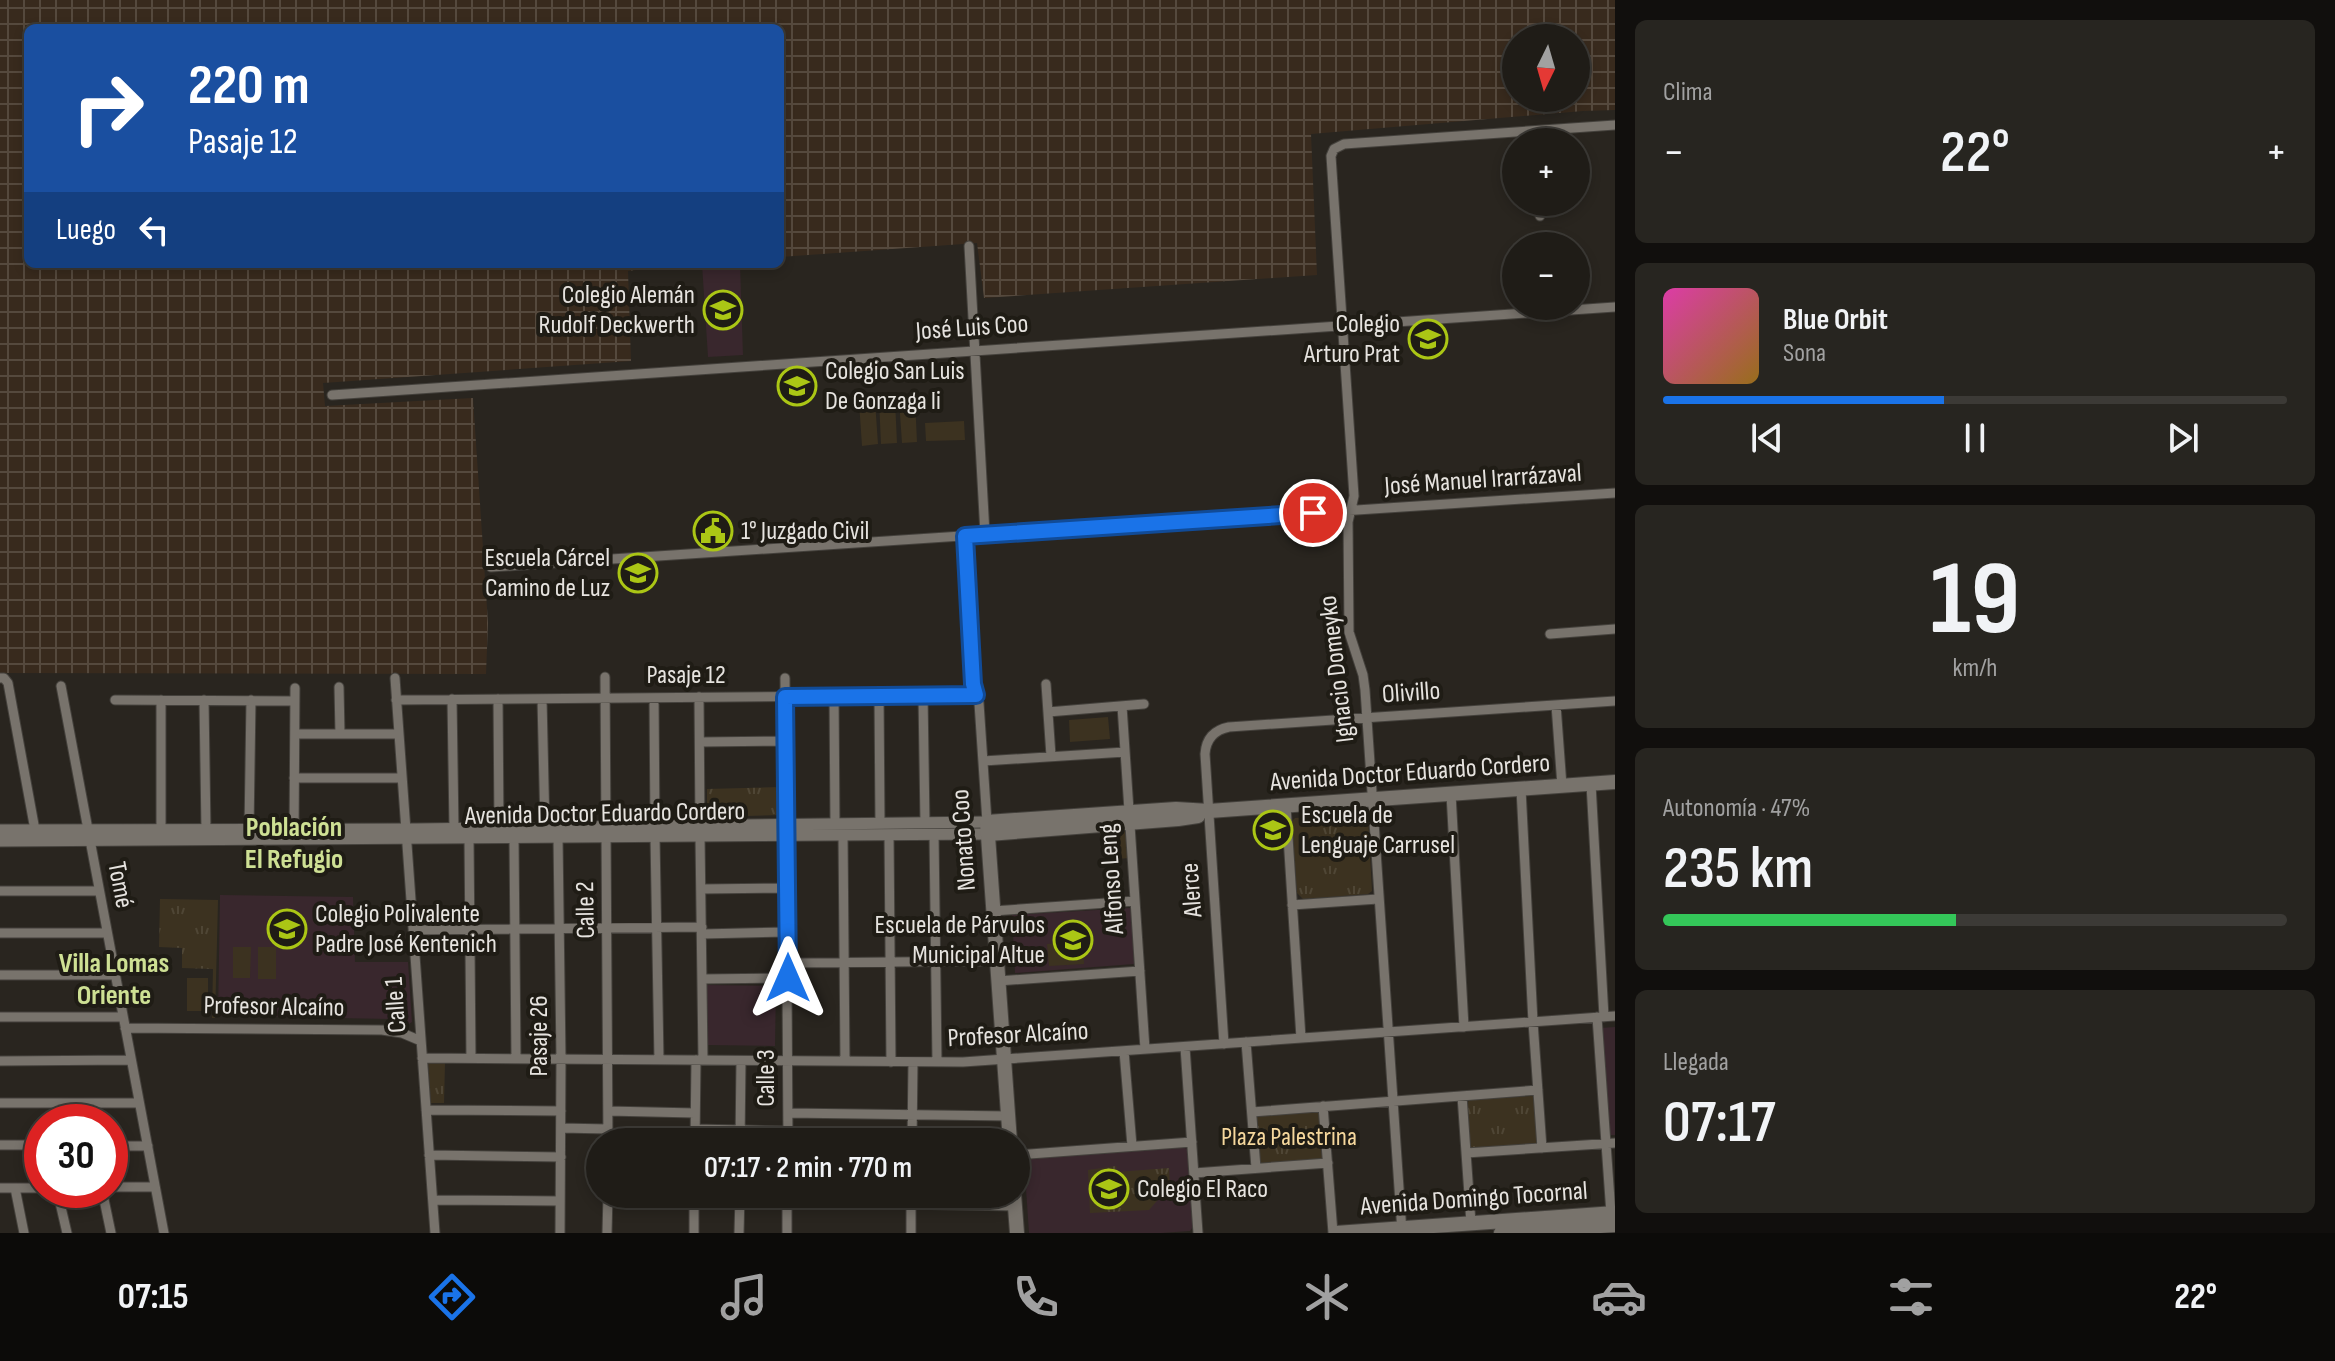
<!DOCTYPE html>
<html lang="es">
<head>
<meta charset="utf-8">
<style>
  body { margin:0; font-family:"Sofia Sans Condensed",sans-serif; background:#272520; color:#f1f3f6; height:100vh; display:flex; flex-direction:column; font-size:30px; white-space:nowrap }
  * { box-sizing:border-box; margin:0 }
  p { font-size:26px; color:#a1a1a1 }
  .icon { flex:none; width:44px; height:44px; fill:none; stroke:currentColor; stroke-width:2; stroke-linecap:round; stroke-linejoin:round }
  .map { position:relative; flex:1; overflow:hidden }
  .drawer { display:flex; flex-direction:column; gap:20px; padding:20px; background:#110f0d; width:720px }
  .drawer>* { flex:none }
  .top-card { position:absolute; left:24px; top:24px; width:760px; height:244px; border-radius:12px; box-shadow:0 4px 12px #0003,0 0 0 2px #3c3a36; background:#1a4fa0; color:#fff; overflow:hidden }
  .needle { width:52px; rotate:185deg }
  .controls { position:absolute; left:1502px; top:24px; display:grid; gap:16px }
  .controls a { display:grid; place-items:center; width:88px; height:88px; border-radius:50%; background:#1f1c17; box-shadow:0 4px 12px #0003,0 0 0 2px #3c3a36; font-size:40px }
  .speed { position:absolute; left:24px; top:1104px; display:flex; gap:16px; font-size:40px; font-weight:700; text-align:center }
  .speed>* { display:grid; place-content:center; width:104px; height:104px; border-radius:50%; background:#1f1c17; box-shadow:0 4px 12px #0003,0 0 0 2px #3c3a36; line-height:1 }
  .speed .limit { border:12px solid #d22; background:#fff; color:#111 }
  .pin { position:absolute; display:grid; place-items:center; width:68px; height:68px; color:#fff; margin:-34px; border:4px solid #fff; border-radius:50%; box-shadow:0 2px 8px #0007 }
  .me { position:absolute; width:88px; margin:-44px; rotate:0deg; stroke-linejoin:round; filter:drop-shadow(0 0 6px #0008) }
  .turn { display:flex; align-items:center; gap:28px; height:168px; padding:0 32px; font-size:36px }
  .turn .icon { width:104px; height:104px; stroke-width:2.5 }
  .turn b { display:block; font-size:56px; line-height:68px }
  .then { display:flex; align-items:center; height:76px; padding:0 32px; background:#0003; gap:16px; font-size:30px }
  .big { font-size:60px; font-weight:600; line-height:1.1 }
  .drawer .widget { flex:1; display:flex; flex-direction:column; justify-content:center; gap:12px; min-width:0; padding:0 28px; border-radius:12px; background:#272520 }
  .drawer .dial { align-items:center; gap:0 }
  .dial b { font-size:104px; line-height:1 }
  .song { display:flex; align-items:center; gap:24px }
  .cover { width:96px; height:96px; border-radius:12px; background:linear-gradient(135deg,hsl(320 70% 55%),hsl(40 70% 35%)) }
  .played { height:8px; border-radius:4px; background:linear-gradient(90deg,#1a73e8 45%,#3c3a36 45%) }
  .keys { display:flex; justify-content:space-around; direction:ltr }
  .heat { display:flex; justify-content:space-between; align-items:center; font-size:44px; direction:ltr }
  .charge { height:12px; border-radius:6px; background:linear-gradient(90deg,#34c759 47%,#3c3a36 0) }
  .trip { position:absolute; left:586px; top:1128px; width:444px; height:80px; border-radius:40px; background:#1f1c17; box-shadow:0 4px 12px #0003,0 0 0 2px #3c3a36; font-weight:600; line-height:80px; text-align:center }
  .menu { display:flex; height:128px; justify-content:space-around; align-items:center; background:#0c0b09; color:#a1a1a1 }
  .menu .icon { width:56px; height:56px }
  .menu .active { color:#1a73e8 }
  .menu b { font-size:36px; color:#f1f3f6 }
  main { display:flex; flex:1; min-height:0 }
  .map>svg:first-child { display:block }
  .industrial { fill:url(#industrial-grid); fill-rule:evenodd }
  .education { fill:#39272d }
  .grass { fill:url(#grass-tufts) }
  .garden { fill:#3c3220 }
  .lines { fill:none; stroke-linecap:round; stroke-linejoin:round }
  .minor-casing { stroke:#44413c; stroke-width:11 }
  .tertiary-casing { stroke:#44413c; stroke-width:13 }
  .secondary-casing { stroke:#44413c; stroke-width:16 }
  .minor { stroke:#78736c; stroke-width:9 }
  .tertiary { stroke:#78736c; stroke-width:11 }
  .secondary { stroke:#78736c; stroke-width:14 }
  .route-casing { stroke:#114b97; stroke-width:20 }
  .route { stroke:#1a73e8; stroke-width:14 }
  .labels { text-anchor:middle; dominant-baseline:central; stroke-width:8; stroke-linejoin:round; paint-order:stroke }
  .poi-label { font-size:26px; fill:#e6e3df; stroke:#1f1c15; text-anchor:start }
  .street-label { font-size:26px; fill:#e6e3df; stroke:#1f1c15 }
  .park-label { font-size:26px; fill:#f6d89d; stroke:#1f1c15 }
  .neighbourhood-label { font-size:28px; font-weight:bold; fill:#cee094; stroke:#1f1c15 }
</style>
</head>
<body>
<main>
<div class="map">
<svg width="1615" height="1233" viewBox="0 0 1615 1233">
  <defs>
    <pattern id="industrial-grid" width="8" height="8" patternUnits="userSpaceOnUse" patternTransform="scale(2)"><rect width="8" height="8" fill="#382a1d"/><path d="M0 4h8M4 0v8" fill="none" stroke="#55493d"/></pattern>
    <pattern id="grass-tufts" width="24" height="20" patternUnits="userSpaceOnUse" patternTransform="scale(2)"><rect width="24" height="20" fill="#3c3220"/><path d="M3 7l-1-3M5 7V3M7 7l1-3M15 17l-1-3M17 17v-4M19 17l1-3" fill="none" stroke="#4f4635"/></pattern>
  </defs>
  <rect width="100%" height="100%" fill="#29251f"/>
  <path class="industrial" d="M0,0h1615v110l-32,1 -272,23 6,141 -333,23 -7,-55 -197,14v-229h-752v236h656l-56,7 3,90 -308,22 2,23 148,-8 15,225 -2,51 -486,-1zM1516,38h60v60h-60z"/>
  <path class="education" d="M702,264h38l3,91 -35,2z
    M220,895l133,2 2,65h53l4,60 -3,2 -18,-5 -173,-3z
    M1131,908l3,56 -119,9 -3,-58z
    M707,985l69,1 -1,60 -68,-1z
    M1615,1027v108h-6l-9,-107z
    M1183,1146l7,6 5,72 -5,7 -29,2h-132l-5,-74z"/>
  <path class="grass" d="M781,787l1,28 -75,2v-28z
    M1364,813l4,4 4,74 -4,3 -65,5 -6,-6 -5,-72 3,-3z
    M1126,828l2,30 -20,2 -2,-30z
    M160,899l58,1 -3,118h-3l1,-49 -31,-1v-20l-23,-1z
    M428,1062h17l-1,41h-13z
    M1532,1096l4,2 3,43 -4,4 -61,4 -5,-2 -2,-42 2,-5z
    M1318,1109l2,4 4,46 -63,6 -3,-3 -3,-46z
    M1116,1166l1,6 52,-4 1,18 -21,24 -59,3 -2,-43z"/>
  <path class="garden" d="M915,399l2,43 -15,1 -3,-43z
    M879,400h16l2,43 -16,1z
    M875,401l3,43 -16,2 -3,-44z
    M964,421l1,19 -39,1 -1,-18z
    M1108,717l2,22 -40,3 -1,-22z
    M1083,942l1,22 -35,2 -2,-22z
    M233,947h18l-1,31h-17z
    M258,947h18v32h-18z
    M187,978h21v33h-21z
    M1111,1171v7h13l1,24h-12v4l-20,1 -3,-35z"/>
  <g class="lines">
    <defs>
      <path id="minor" d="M1540,202v14
        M969,246l16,288
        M332,395l1283,-88
        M965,536l8,148 6,19 8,119
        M491,567l1124,-74
        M1550,634l65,-5
        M605,677l3,465
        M0,678h4l4,5 27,147
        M395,678l40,555
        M785,678l3,464
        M1046,684l5,72
        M61,686l103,547
        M339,687l1,47
        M923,695l2,128
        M834,696l1,128
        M879,696l1,127
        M699,697l1,129
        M654,698l1,128
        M452,699l2,130
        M498,699l1,129
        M542,699l3,129
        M115,700l180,1
        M161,700v133
        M204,700l2,130
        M396,700l580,-5
        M1556,705l6,81
        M1122,706l23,343
        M1048,712l96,-8
        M295,734h104
        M700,742l86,-1
        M983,761l142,-9
        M294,778h108
        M1591,784l13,233
        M1521,789l12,233 9,126
        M1451,794l13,233
        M1286,806l15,232
        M249,830l2,-130
        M934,834l3,228
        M843,835l2,226
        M889,835l2,227
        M294,836l1,-148
        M655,837l4,223
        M700,837l3,223
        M558,838l3,221 -1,174
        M469,839l2,219
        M514,839l2,219
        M701,889l86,-1
        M0,891h99
        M1292,905l86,-6
        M993,911l142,-10
        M413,930l289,-3
        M0,933h107
        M702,934l85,-2
        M788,963l209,-2
        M0,975h115
        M702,979l86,-1
        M998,981l142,-10
        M0,1017h123
        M1597,1017l14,197
        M125,1028l257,2 20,3 19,8
        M1246,1042l10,126
        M1224,1044l-19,-290c1,-15 9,-24 24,-27l386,-26
        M1185,1047l13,186
        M1124,1051l8,95
        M422,1058l541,4 652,-46
        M0,1061l131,-1
        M1462,1096l9,127
        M0,1103h139
        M1323,1106l10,127
        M426,1110l135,1
        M608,1111l87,2
        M1252,1112l286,-22
        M788,1113l220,3
        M561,1128l47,1
        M695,1129l93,2
        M695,1142l1,-82
        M740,1142l1,-81
        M912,1142l1,-80
        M0,1145h42
        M110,1146h38
        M1466,1153l149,-10
        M429,1155l132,2
        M1016,1155l176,-13
        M1194,1173l134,-10
        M110,1187h45
        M0,1188h42
        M15,1188l9,45
        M57,1190l10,43
        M102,1190l9,43
        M433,1200l127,1
        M608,1201l86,1
        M787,1202l228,4
        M1402,1232l-37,-542 -2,-15 -14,-43 -1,-110 6,-26 -23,-340 3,-7 10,-5 271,-19
        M607,1233l1,-39
        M694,1233v-39
        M739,1233l1,-39
        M787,1233v-39
        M911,1233v-39"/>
      <path id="tertiary" d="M0,830l416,-1 571,-7
        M0,841l988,-7"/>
      <path id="secondary" d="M988,834l190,-15 20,-3
        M1010,1142l-23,-320 189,-13 33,2 406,-29
        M1014,1194l3,39
        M1336,1233l279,-20
        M1501,1233l114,-8"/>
    </defs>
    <use href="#minor" class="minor-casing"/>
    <use href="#tertiary" class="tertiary-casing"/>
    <use href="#secondary" class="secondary-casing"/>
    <use href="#minor" class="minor"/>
    <use href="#tertiary" class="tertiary"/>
    <use href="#secondary" class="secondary"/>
  </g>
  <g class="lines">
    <defs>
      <path id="route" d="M788,978l-3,-281 191,-2 -3,-11 -8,-148 348,-23"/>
    </defs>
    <use href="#route" class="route-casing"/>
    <use href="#route" class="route"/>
  </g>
  <defs>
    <symbol id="school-ring" viewBox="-11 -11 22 22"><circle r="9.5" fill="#1f1c15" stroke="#abc615" stroke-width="1.5"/><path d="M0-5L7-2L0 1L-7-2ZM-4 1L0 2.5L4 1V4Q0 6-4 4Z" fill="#abc615"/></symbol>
    <symbol id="civic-ring" viewBox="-11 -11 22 22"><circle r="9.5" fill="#1f1c15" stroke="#abc615" stroke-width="1.5"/><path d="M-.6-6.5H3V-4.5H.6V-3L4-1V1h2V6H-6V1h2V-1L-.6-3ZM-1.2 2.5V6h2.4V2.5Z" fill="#abc615"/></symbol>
  </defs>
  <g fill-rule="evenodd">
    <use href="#school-ring" x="701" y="288" width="44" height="44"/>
    <use href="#school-ring" x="1406" y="317" width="44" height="44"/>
    <use href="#school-ring" x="775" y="364" width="44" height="44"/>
    <use href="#civic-ring" x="691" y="509" width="44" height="44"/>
    <use href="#school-ring" x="616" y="551" width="44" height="44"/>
    <use href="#school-ring" x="1251" y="808" width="44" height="44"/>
    <use href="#school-ring" x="265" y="907" width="44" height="44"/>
    <use href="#school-ring" x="1051" y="918" width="44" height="44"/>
    <use href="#school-ring" x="1087" y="1167" width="44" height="44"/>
  </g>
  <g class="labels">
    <g class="poi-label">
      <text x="695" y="295" text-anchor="end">Colegio Alemán<tspan x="695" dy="30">Rudolf Deckwerth</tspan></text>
      <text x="1400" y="324" text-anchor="end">Colegio<tspan x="1400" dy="30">Arturo Prat</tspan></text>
      <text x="825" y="371">Colegio San Luis<tspan x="825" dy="30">De Gonzaga Ii</tspan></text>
      <text x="741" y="531">1° Juzgado Civil</text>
      <text x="610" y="558" text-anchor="end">Escuela Cárcel<tspan x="610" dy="30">Camino de Luz</tspan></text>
      <text x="1301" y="815">Escuela de<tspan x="1301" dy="30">Lenguaje Carrusel</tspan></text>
      <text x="315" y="914">Colegio Polivalente<tspan x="315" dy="30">Padre José Kentenich</tspan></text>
      <text x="1045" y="925" text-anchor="end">Escuela de Párvulos<tspan x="1045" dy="30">Municipal Altue</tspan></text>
      <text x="1137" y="1189">Colegio El Raco</text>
    </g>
    <g class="street-label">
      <text transform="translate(972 328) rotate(-4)">José Luis Coo</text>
      <text transform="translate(1483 480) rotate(-4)">José Manuel Irarrázaval</text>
      <text transform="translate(1337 669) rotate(-97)">Ignacio Domeyko</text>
      <text x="686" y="675">Pasaje 12</text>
      <text transform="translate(1411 693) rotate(-4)">Olivillo</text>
      <text transform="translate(1410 773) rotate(-4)">Avenida Doctor Eduardo Cordero</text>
      <text transform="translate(605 814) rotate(-1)">Avenida Doctor Eduardo Cordero</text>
      <text transform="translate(964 840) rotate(-94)">Nonato Coo</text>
      <text transform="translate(1112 879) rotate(-94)">Alfonso Leng</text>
      <text transform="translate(120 885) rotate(79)">Tomé</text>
      <text transform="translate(1192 890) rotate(-94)">Alerce</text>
      <text transform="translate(586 910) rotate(-91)">Calle 2</text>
      <text transform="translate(396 1005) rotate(-94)">Calle 1</text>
      <text transform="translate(274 1007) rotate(1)">Profesor Alcaíno</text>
      <text transform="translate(1018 1035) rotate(-3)">Profesor Alcaíno</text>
      <text transform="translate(539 1036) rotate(-90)">Pasaje 26</text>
      <text transform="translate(766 1078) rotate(-90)">Calle 3</text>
      <text transform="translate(1474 1199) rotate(-4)">Avenida Domingo Tocornal</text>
    </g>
    <g class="park-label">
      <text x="1289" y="1137">Plaza Palestrina</text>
    </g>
    <g class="neighbourhood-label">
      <text x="294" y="827">Población<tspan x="294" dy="32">El Refugio</tspan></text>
      <text x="114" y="963">Villa Lomas<tspan x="114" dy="32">Oriente</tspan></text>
    </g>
  </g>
</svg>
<div class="controls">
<a><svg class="needle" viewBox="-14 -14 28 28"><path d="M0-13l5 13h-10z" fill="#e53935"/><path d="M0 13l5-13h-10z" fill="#a1a1a1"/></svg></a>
<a>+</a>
<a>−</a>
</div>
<div class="speed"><div class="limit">30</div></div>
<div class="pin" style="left:1313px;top:513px;background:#d93025"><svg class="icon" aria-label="arrive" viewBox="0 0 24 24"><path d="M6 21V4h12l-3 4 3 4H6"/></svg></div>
<svg class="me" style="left:788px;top:978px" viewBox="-20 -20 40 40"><path d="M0-17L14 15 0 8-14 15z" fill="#1a73e8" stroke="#fff" stroke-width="4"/></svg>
<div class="trip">07:17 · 2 min · 770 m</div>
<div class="top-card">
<div class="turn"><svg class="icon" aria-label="right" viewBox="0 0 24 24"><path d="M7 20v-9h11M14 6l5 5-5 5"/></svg><div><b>220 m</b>Pasaje 12</div></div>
<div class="then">Luego<svg class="icon" aria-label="left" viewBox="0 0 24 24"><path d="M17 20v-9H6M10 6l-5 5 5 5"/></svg></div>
</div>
</div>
<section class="drawer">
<div class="widget"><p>Clima</p>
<div class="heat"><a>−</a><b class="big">22°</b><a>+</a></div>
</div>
<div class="widget">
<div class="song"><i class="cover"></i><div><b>Blue Orbit</b><p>Sona</p></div></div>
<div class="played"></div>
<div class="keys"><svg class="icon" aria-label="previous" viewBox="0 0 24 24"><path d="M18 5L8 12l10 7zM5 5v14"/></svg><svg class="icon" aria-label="pause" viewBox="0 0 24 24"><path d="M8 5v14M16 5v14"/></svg><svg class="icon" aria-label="next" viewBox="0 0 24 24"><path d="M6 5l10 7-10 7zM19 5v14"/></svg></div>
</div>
<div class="widget dial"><b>19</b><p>km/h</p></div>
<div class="widget"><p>Autonomía · 47%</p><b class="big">235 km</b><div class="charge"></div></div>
<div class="widget"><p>Llegada</p><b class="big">07:17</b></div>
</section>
</main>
<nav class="menu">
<b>07:15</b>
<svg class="icon active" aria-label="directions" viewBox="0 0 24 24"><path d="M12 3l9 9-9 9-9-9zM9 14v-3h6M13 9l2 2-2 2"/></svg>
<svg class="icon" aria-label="music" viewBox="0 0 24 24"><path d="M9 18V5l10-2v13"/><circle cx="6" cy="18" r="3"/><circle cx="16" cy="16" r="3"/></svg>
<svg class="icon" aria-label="phone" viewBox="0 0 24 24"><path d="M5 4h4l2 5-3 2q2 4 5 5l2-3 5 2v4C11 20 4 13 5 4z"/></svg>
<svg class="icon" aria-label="climate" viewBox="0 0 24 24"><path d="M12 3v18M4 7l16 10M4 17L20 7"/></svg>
<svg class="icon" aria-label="car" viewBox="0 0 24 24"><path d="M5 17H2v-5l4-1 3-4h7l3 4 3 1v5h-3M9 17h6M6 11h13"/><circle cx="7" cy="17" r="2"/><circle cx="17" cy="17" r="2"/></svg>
<svg class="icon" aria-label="filters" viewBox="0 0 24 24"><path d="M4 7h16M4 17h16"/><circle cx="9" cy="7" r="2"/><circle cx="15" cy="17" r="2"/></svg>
<b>22°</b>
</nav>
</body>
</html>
